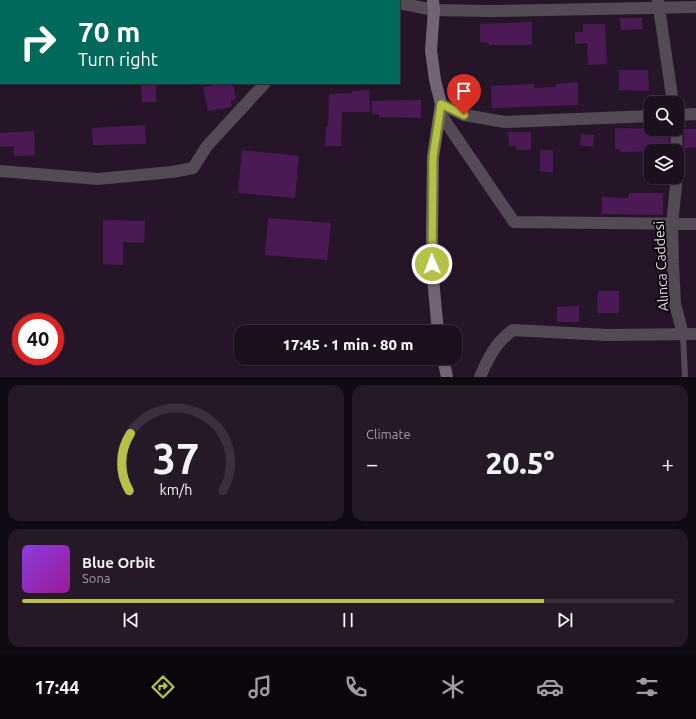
<!DOCTYPE html>
<html lang="en">
<head>
<meta charset="utf-8">
<style>
  body { margin:0; font-family:Ubuntu,sans-serif; background:#251928; color:#f1f3f6; height:100vh; display:flex; flex-direction:column; font-size:15px; white-space:nowrap }
  * { box-sizing:border-box; margin:0 }
  p { font-size:13px; color:#a09da4 }
  .icon { flex:none; width:22px; height:22px; fill:none; stroke:currentColor; stroke-width:2; stroke-linecap:round; stroke-linejoin:round }
  .map { position:relative; height:377px; overflow:hidden }
  .side { display:flex; flex-direction:column; gap:8px; padding:8px; background:#0f0911; flex:1 }
  .side>* { flex:none }
  .top-card { position:absolute; left:0px; top:0px; width:400px; height:84px; box-shadow:0 1px 3px #0004,0 0 0 1px #3a303d; background:#00695c; color:#fff; overflow:hidden }
  .fabs { position:absolute; left:644px; top:96px; display:grid; gap:8px }
  .fabs a { display:grid; place-items:center; width:40px; height:40px; border-radius:8px; background:#1c101f; box-shadow:0 1px 3px #0004,0 0 0 1px #3a303d; font-size:20px }
  .speed { position:absolute; left:12px; top:313px; display:flex; gap:8px; font-size:20px; font-weight:700; text-align:center }
  .speed>* { display:grid; place-content:center; width:52px; height:52px; border-radius:50%; background:#1c101f; box-shadow:0 1px 3px #0004,0 0 0 1px #3a303d; line-height:1 }
  .speed .limit { border:6px solid #d22; background:#fff; color:#111 }
  .pin { position:absolute; display:grid; place-items:center; width:34px; height:34px; color:#fff; margin:-41px -17px; border-radius:50% 50% 50% 0; rotate:-45deg; box-shadow:0 0 4px #0007 }
  .pin .icon { rotate:45deg }
  .me { position:absolute; width:44px; margin:-22px; rotate:359deg; stroke-linejoin:round; filter:drop-shadow(0 0 3px #0008) }
  .turn { display:flex; align-items:center; gap:14px; height:84px; padding:0 12px; font-size:18px }
  .turn .icon { width:52px; height:52px; stroke-width:2.5 }
  .turn b { display:block; font-size:28px; line-height:34px }
  .big { font-size:30px; font-weight:800; line-height:1.1 }
  .side .widget { flex:1; display:flex; flex-direction:column; justify-content:center; gap:6px; min-width:0; padding:0 14px; border-radius:12px; background:#251928 }
  .side .dial { align-items:center; gap:0 }
  .dial svg { height:104px; overflow:visible; fill:none; stroke:#3a303d; stroke-width:7; stroke-linecap:round; text-anchor:middle }
  .dial text { fill:#f1f3f6; stroke:none }
  .song { display:flex; align-items:center; gap:12px }
  .cover { width:48px; height:48px; border-radius:6px; background:linear-gradient(135deg,hsl(270 70% 55%),hsl(300 70% 35%)) }
  .played { height:4px; border-radius:2px; background:linear-gradient(90deg,#b6c148 80%,#3a303d 80%) }
  .keys { display:flex; justify-content:space-around; direction:ltr }
  .heat { display:flex; justify-content:space-between; align-items:center; font-size:22px; direction:ltr }
  .side .tiles { flex:1; display:grid; gap:8px; grid-template-columns:1fr 1fr }
  .widget:last-child { grid-column:span 2 }
  .trip { position:absolute; left:234px; top:325px; width:228px; height:40px; border-radius:12px; background:#1c101f; box-shadow:0 1px 3px #0004,0 0 0 1px #3a303d; font-weight:800; line-height:40px; text-align:center }
  .tabs { display:flex; height:64px; justify-content:space-around; align-items:center; background:#0b060c; color:#a09da4 }
  .tabs .icon { width:28px; height:28px }
  .tabs .on { color:#b6c148 }
  .tabs b { font-size:18px; color:#f1f3f6 }
  .map>svg:first-child { display:block }
  .building { fill:#4b1a54 }
  .lines { fill:none; stroke-linecap:round; stroke-linejoin:round }
  .lane { stroke:#534a55; stroke-width:6 }
  .street { stroke:#534a55; stroke-width:12 }
  .secondary { stroke:#726475; stroke-width:12 }
  .route-casing { stroke:#767d2f; stroke-width:10 }
  .route { stroke:#b6c148; stroke-width:7 }
  .labels { text-anchor:middle; dominant-baseline:central; stroke-width:4; stroke-linejoin:round; paint-order:stroke }
  .street-label { font-size:14px; fill:#e6dae8; stroke:#0b050c }
</style>
</head>
<body>
<div class="map">
<svg width="696" height="377" viewBox="0 0 696 377">
  <rect width="100%" height="100%" fill="#261529"/>
  <path class="building" d="M620,18h22l1,11 -22,1z
    M532,22v23h-43v-2l-9,-1v-18z
    M583,24h22l2,40 -19,1 -1,-22 -12,1v-12h8z
    M619,70h29l1,21 -30,-1z
    M578,82v23l-86,3 -1,-22 43,-2v4l22,-1v-3z
    M141,83h15v19h-14z
    M224,83l9,2 3,14 -5,2 1,6 -24,4 -5,-24z
    M369,90l1,22h-28l-1,34h-16l1,-20h2l1,-32 23,-1v-2z
    M421,100v18l-42,-1v-3h-7v-13z
    M145,125l1,19 -53,1 -1,-17z
    M615,128l54,1v22l-49,1v-3h-5z
    M684,129h12v18l-12,1z
    M34,131l1,24 -21,1v-10l-14,1v-14z
    M508,132h23v18h-15v-4h-7z
    M581,134l13,1 -1,12 -13,-2z
    M242,150l57,6 -4,42 -57,-5z
    M540,150h13v23l-13,-2z
    M629,193h34v22l-61,-1v-17l26,1z
    M268,218l63,5 -4,37 -62,-5z
    M103,220l42,1 -1,22 -21,-1v23l-20,-1z
    M598,291h21v22h-22z
    M579,306v16h-22v-15z"/>
  <g class="lines">
    <path class="lane" d="M683,334l2,43"/>
    <path class="street" d="M33,0v1
      M384,0l5,1
      M89,1l11,-1
      M332,1l1,-1
      M658,1l15,102
      M399,3l35,7 57,1 205,-4
      M0,10h1
      M677,115l19,-1
      M651,116l-146,6 -41,-7 -23,-11v11l73,107 182,2
      M676,129l1,22
      M677,158v14
      M0,171l98,8 74,-7 21,-4 14,-22 58,-63
      M677,177l-5,47 1,40 2,40 8,30
      M480,377c8,-19 16,-35 33,-47l94,5 89,-1"/>
    <path class="secondary" d="M433,0l1,10 -3,40 4,30 6,24 -8,53 -1,81 1,40 5,54
      M443,358l4,19"/>
  </g>
  <g class="lines">
    <defs>
      <path id="route" d="M432,264l1,-107 8,-53 23,11"/>
    </defs>
    <use href="#route" class="route-casing"/>
    <use href="#route" class="route"/>
  </g>
  <g class="labels">
    <g class="street-label">
      <text transform="translate(661 266) rotate(-93)">Alınca Caddesi</text>
    </g>
  </g>
</svg>
<div class="fabs">
<a><svg class="icon" aria-label="search" viewBox="0 0 24 24"><circle cx="10" cy="10" r="6"/><path d="M15 15l6 6"/></svg></a>
<a><svg class="icon" aria-label="layers" viewBox="0 0 24 24"><path d="M12 4l9 5-9 5-9-5zM3 14l9 5 9-5"/></svg></a>
</div>
<div class="speed"><div class="limit">40</div></div>
<div class="pin" style="left:464px;top:115px;background:#d93025"><svg class="icon" aria-label="arrive" viewBox="0 0 24 24"><path d="M6 21V4h12l-3 4 3 4H6"/></svg></div>
<svg class="me" style="left:432px;top:264px" viewBox="-20 -20 40 40"><circle r="17" fill="#b6c148" stroke="#fff" stroke-width="3"/><path d="M0-11L8 9 0 5-8 9z" fill="#fff"/></svg>
<div class="trip">17:45 · 1 min · 80 m</div>
<div class="top-card">
<div class="turn"><svg class="icon" aria-label="right" viewBox="0 0 24 24"><path d="M7 20v-9h11M14 6l5 5-5 5"/></svg><div><b>70 m</b>Turn right</div></div>
</div>
</div>
<section class="side">
<div class="tiles">
<div class="widget dial"><svg viewBox="0 0 100 80">
<path d="M14 69A42 42 0 1 1 86 69"/>
<path d="M14 69A42 42 0 0 1 15 25" stroke="#b6c148"/>
<text x="50" y="56" font-size="32" font-weight="700">37</text>
<text x="50" y="72" font-size="11">km/h</text>
</svg></div>
<div class="widget"><p>Climate</p>
<div class="heat"><a>−</a><b class="big">20.5°</b><a>+</a></div>
</div>
<div class="widget">
<div class="song"><i class="cover"></i><div><b>Blue Orbit</b><p>Sona</p></div></div>
<div class="played"></div>
<div class="keys"><svg class="icon" aria-label="previous" viewBox="0 0 24 24"><path d="M18 5L8 12l10 7zM5 5v14"/></svg><svg class="icon" aria-label="pause" viewBox="0 0 24 24"><path d="M8 5v14M16 5v14"/></svg><svg class="icon" aria-label="next" viewBox="0 0 24 24"><path d="M6 5l10 7-10 7zM19 5v14"/></svg></div>
</div>
</div>
</section>
<nav class="tabs">
<b>17:44</b>
<svg class="icon on" aria-label="directions" viewBox="0 0 24 24"><path d="M12 3l9 9-9 9-9-9zM9 14v-3h6M13 9l2 2-2 2"/></svg>
<svg class="icon" aria-label="music" viewBox="0 0 24 24"><path d="M9 18V5l10-2v13"/><circle cx="6" cy="18" r="3"/><circle cx="16" cy="16" r="3"/></svg>
<svg class="icon" aria-label="phone" viewBox="0 0 24 24"><path d="M5 4h4l2 5-3 2q2 4 5 5l2-3 5 2v4C11 20 4 13 5 4z"/></svg>
<svg class="icon" aria-label="climate" viewBox="0 0 24 24"><path d="M12 3v18M4 7l16 10M4 17L20 7"/></svg>
<svg class="icon" aria-label="car" viewBox="0 0 24 24"><path d="M5 17H2v-5l4-1 3-4h7l3 4 3 1v5h-3M9 17h6M6 11h13"/><circle cx="7" cy="17" r="2"/><circle cx="17" cy="17" r="2"/></svg>
<svg class="icon" aria-label="filters" viewBox="0 0 24 24"><path d="M4 7h16M4 17h16"/><circle cx="9" cy="7" r="2"/><circle cx="15" cy="17" r="2"/></svg>
</nav>
</body>
</html>
